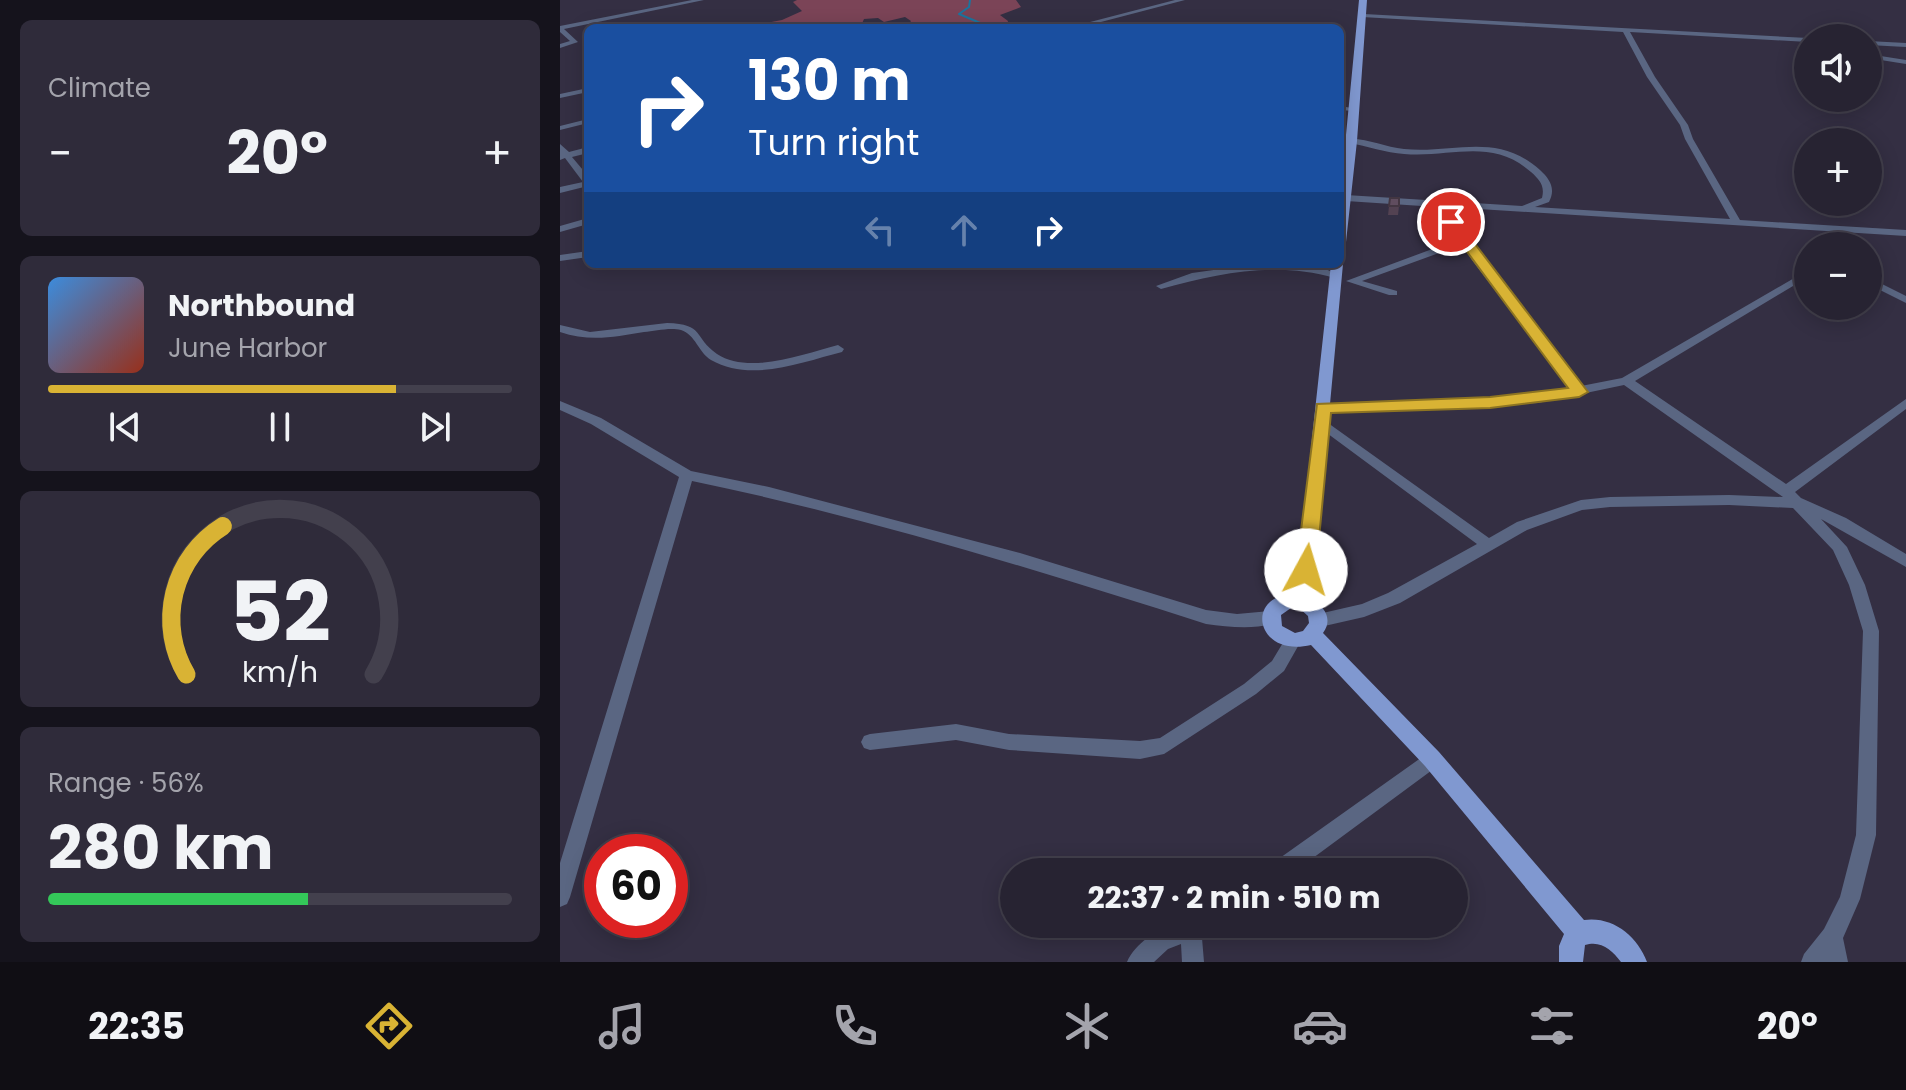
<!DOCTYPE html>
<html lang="en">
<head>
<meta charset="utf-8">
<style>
  body { margin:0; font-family:Poppins,sans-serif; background:#2f2b3a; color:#f1f3f6; height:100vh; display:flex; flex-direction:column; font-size:30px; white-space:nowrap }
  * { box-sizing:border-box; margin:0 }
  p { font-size:26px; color:#a4a4ac }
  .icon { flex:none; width:44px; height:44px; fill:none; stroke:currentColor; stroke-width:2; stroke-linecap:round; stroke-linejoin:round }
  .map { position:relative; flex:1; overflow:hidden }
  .panel { display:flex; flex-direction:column; gap:20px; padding:20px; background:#15131c; width:560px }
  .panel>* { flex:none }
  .hud { position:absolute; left:24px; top:24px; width:760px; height:244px; border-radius:12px; box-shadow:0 4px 20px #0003,0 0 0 2px #43404d; background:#1a4fa0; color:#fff; overflow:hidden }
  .controls { position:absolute; left:1234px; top:24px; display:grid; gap:16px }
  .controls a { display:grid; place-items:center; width:88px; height:88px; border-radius:50%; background:#272332; box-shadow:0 4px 20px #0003,0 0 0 2px #43404d; font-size:40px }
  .speed { position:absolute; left:24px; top:834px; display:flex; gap:16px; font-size:40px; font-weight:700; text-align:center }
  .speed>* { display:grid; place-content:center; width:104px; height:104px; border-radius:50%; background:#272332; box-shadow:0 4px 20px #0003,0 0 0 2px #43404d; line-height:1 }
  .speed .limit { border:12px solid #d22; background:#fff; color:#111 }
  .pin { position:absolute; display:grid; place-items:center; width:68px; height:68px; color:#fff; margin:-34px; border:4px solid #fff; border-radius:50%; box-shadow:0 2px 8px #0007 }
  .me { position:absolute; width:88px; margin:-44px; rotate:6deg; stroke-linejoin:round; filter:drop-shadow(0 0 6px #0008) }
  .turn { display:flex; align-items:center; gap:28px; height:168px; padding:0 32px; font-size:36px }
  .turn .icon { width:104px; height:104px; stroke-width:2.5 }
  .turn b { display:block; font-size:56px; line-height:68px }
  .lanes { display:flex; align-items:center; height:76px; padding:0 32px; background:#0003; justify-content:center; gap:40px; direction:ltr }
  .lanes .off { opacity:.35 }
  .big { font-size:60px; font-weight:700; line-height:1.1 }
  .panel .widget { flex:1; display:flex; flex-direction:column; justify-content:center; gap:12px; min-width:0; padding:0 28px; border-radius:12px; background:#2f2b3a }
  .panel .dial { align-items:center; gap:0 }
  .dial svg { height:208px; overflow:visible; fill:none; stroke:#43404d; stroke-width:7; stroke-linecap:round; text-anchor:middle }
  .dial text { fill:#f1f3f6; stroke:none }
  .song { display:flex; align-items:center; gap:24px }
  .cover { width:96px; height:96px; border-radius:12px; background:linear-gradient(135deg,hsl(210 70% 55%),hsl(10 70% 35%)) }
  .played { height:8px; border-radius:4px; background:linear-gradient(90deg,#d9b334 75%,#43404d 75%) }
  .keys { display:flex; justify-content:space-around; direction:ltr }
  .heat { display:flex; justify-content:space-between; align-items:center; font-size:44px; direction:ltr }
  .charge { height:12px; border-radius:6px; background:linear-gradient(90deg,#34c759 56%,#43404d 0) }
  .trip { position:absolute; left:440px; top:858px; width:468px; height:80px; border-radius:40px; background:#272332; box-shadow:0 4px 20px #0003,0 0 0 2px #43404d; font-weight:700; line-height:80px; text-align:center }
  .tab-bar { display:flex; height:128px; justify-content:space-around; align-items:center; background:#100e14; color:#a4a4ac }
  .tab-bar .icon { width:56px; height:56px }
  .tab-bar .selected { color:#d9b334 }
  .tab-bar b { font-size:36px; color:#f1f3f6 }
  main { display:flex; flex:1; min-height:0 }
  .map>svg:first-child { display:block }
  .green { fill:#7b4457 }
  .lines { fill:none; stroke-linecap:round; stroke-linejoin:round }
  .stream { stroke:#1c749e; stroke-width:2 }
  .minor { fill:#5a6682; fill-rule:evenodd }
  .major { fill:#8098d0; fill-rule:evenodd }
  .wall { fill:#534252 }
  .building { fill:#604d5f; stroke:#433642; stroke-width:2 }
  .route { fill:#d9b334; stroke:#8d7422; stroke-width:2 }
</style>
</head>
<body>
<main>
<section class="panel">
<div class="widget"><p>Climate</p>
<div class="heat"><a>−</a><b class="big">20°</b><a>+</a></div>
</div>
<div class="widget">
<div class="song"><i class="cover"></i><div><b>Northbound</b><p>June Harbor</p></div></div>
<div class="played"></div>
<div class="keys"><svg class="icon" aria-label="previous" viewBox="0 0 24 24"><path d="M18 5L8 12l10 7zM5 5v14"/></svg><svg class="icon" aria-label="pause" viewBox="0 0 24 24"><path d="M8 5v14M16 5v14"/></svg><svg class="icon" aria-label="next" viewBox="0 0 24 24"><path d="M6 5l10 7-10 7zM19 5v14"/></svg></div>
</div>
<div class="widget dial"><svg viewBox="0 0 100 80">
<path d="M14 69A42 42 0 1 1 86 69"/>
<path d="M14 69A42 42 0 0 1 28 12" stroke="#d9b334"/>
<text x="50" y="56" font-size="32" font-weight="700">52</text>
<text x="50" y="72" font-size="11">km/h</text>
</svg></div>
<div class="widget"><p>Range · 56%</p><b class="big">280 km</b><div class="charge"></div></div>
</section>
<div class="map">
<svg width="1346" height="962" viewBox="0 0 1346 962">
  <rect width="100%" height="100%" fill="#342f43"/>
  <path class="green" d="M237,0h219l5,7 -21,8 8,6 -1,5 -31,2 -12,-6 -18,3 -18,-3 -19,2 2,-3 -6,-4 -21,5 -6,-4 -14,1 -4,9h-104v-3l26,-5 20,-9 -9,-9z"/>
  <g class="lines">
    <path class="stream" d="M410,0l-1,7 -10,7 33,14"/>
    <path class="minor" d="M132,0h12l-140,29 14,13 -18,6v-4l10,-3 -10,-9v-6z
      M615,0h10l-107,28h-11z
      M804,14l444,24v4l-178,-10 25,45 33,48 5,14 47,81 166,10v6l-459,-29 33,49 101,130 41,-8 186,-108v7l-173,104 151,103 120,-85v10l-111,83 6,6 45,20 60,36v13l-85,-48 26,28 18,38 14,46 -3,204 -16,64 -17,39 5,24h-47l3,-8 20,-25 16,-32 16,-62 7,-204 -14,-46 -16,-35 -40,-42 -64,-3 -119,2 -28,3 -55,20 -127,73 -36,14 -44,10 -6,-2 -2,-5 2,-5 48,-11 26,-11 89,-49 -161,-119 -2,-3 2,-3 5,-1 168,120 28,-16 64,-22 29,-3 119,-2 54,2 -159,-112 -86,18 -220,8 -1,-3 6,-4 215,-9 32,-6 -98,-129 -35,-53 -91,-6 -5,-3 5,-3 176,11 20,-8c3,-12 -2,-18 -11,-26 -40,-35 -80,-14 -127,-18 -18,-1 -37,-8 -55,-11v-4c18,-1 36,8 55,10 50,5 92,-18 136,21 10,9 16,19 9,32l-14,5 195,12 -45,-80 -5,-14 -33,-48 -24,-45 -261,-15z
      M1308,41l38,2v4l-38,-2z
      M1308,54l38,6v4l-38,-6z
      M28,88v4l-28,6v-4z
      M780,106l18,3 -4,2 -14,-1z
      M28,119v4l-28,7v-4z
      M0,144l9,8 19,-5v6l-16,4 16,19v10l-28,7v-6l23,-5 -18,-24 -5,2z
      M28,218v6l-28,8v-6z
      M875,248l5,3 -1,2 -77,28 35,10v4h-8l-43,-14z
      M28,251v6l-28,4v-6z
      M697,264l58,1 25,10 -5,3c-59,-17 -116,-5 -174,11l-5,-3 36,-13z
      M1308,277l38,19v7l-38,-19z
      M107,323c38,1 26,14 50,31 32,21 87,0 121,-9l6,4 -2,3c-40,10 -91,31 -131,8 -12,-7 -16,-26 -30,-30 -11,-3 -26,1 -37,2 -29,5 -55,10 -84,0v-7l30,7z
      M0,401l41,17 90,53 78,16 251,66 186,57 31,4 33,-3 6,2 2,5 -2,5c-23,7 -47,4 -70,1 -169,-54 -340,-107 -514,-143l-122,416 -3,7 -7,3v-44l119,-386 -88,-53 -31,-14z
      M733,634l6,2 2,5 -17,30 -28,23 -92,60 -24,5 -131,-9 -53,-10 -86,10 -6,-2 -3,-6 3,-6 6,-2 86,-10 53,10 131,7 20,-3 84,-54 28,-23 15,-25z
      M872,750l7,3 2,6 -2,6 -145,107h-27l3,-7z
      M616,924h41l-3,8 -12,6 2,24h-22l-1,-18 -13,5 -14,13h-27c8,-19 30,-32 49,-38z"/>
    <path class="major" d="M799,0h8l-10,141 -11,101 -6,3v-48z
      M780,261l3,3 -31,334c13,10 21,21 11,35l116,119 145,168c29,-4 53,16 63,42h-26c-9,-12 -20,-22 -36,-17l-2,17h-24v-16l5,-12 -139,-168 -114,-121c-56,13 -67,-51 -16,-51l36,-330h9zM731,608h8l9,8 1,7 -6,8 -8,2 -13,-7 -1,-11z"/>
  </g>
  <path class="wall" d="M830,198l9,8 -1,9h-10z"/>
  <path class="building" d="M830,198h9v8h-10z"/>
  <path class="route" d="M891,218l5,1 132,173 -9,5 -89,11 -159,5 -15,157 -3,6h-14l-3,-6 21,-166 173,-7 78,-9 -123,-166z"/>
</svg>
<div class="controls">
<a><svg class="icon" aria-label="sound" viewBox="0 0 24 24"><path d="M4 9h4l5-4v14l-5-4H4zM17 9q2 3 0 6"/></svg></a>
<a>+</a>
<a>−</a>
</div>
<div class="speed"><div class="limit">60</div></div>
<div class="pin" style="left:891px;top:222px;background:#d93025"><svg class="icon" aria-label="arrive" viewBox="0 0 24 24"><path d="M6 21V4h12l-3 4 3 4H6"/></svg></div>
<svg class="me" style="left:746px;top:570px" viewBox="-20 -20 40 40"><circle r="19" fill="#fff"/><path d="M0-13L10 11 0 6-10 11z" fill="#d9b334"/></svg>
<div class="trip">22:37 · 2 min · 510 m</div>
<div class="hud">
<div class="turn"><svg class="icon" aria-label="right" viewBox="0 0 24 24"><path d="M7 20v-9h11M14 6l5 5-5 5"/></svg><div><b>130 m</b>Turn right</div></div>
<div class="lanes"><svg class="icon off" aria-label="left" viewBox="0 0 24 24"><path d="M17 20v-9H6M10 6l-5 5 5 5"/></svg><svg class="icon off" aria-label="ahead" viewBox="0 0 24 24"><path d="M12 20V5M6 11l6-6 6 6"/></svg><svg class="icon" aria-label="right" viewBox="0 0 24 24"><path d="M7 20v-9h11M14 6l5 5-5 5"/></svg></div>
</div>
</div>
</main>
<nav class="tab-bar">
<b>22:35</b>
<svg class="icon selected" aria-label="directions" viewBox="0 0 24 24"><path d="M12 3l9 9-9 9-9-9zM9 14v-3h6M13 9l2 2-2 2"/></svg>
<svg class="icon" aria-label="music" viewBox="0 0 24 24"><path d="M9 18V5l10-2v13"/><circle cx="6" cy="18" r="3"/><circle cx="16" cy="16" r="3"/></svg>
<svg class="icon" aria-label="phone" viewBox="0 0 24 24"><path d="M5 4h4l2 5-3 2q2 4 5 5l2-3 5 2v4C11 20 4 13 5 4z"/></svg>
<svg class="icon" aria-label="climate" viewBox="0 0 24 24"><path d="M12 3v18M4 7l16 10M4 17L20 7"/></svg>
<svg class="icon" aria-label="car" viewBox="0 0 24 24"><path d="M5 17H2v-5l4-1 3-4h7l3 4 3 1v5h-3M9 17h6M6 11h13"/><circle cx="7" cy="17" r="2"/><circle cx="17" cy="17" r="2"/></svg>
<svg class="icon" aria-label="filters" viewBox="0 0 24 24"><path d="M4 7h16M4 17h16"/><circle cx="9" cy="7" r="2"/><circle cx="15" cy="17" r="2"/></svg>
<b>20°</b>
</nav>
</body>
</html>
